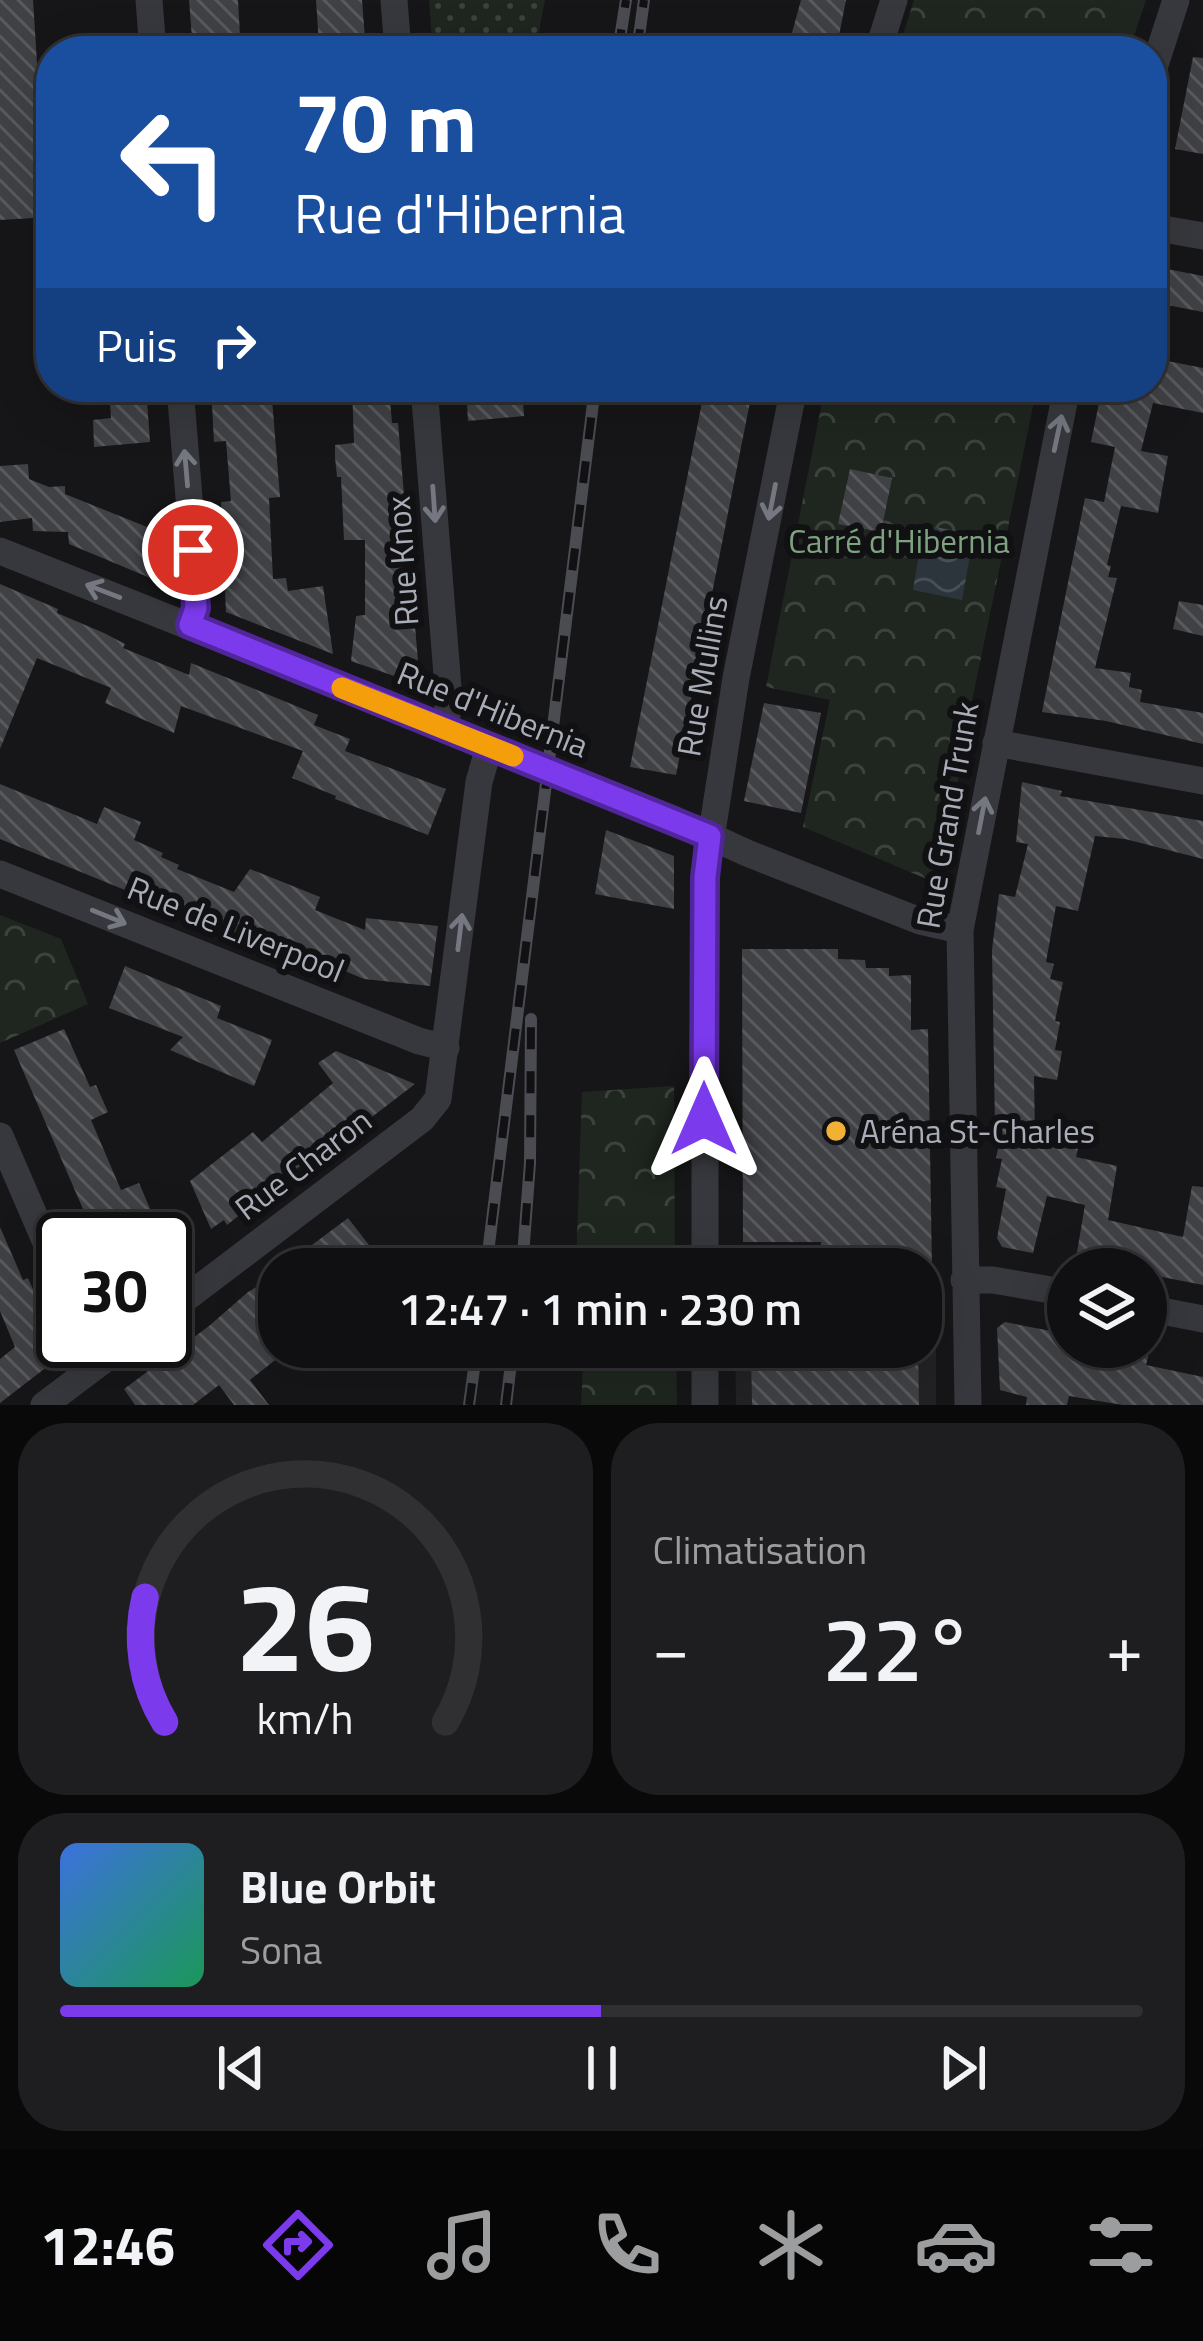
<!DOCTYPE html>
<html lang="fr">
<head>
<meta charset="utf-8">
<style>
  body { margin:0; font-family:"Titillium Web",sans-serif; background:#1e1e20; color:#f1f3f6; height:100vh; display:flex; flex-direction:column; font-size:45px; white-space:nowrap }
  * { box-sizing:border-box; margin:0 }
  p { font-size:39px; color:#9c9d9f }
  .icon { flex:none; width:66px; height:66px; fill:none; stroke:currentColor; stroke-width:2; stroke-linecap:round; stroke-linejoin:round }
  .map { position:relative; height:1405px; overflow:hidden }
  .sheet { display:flex; flex-direction:column; gap:18px; padding:18px; background:#09090a; flex:1 }
  .sheet>* { flex:none }
  .banner { position:absolute; left:36px; top:36px; width:1131px; height:366px; border-radius:48px; box-shadow:0 12px 48px #0002,0 0 0 3px #303032; background:#1a4fa0; color:#fff; overflow:hidden }
  .tools { position:absolute; left:1047px; top:1248px; display:grid; gap:24px }
  .tools a { display:grid; place-items:center; width:120px; height:120px; border-radius:50%; background:#101012; box-shadow:0 12px 48px #0002,0 0 0 3px #303032; font-size:60px }
  .speed { position:absolute; left:36px; top:1212px; display:flex; gap:24px; font-size:60px; font-weight:700; text-align:center }
  .speed>* { display:grid; place-content:center; width:156px; height:156px; border-radius:50%; background:#101012; box-shadow:0 12px 48px #0002,0 0 0 3px #303032; line-height:1 }
  .speed .limit { border:6px solid #111; border-radius:18px; background:#fff; color:#111 }
  .pin { position:absolute; display:grid; place-items:center; width:102px; height:102px; color:#fff; margin:-51px; border:6px solid #fff; border-radius:50%; box-shadow:0 3px 12px #0007 }
  .me { position:absolute; width:132px; margin:-66px; rotate:0deg; stroke-linejoin:round; filter:drop-shadow(0 0 9px #0008) }
  .turn { display:flex; align-items:center; gap:42px; height:252px; padding:0 60px; font-size:54px }
  .turn .icon { width:156px; height:156px; stroke-width:2.5 }
  .turn b { display:block; font-size:84px; line-height:102px }
  .then { display:flex; align-items:center; height:114px; padding:0 60px; background:#0003; gap:24px; font-size:45px }
  .big { font-size:90px; font-weight:600; line-height:1.1 }
  .sheet .card { flex:1; display:flex; flex-direction:column; justify-content:center; gap:18px; min-width:0; padding:0 42px; border-radius:48px; background:#1e1e20 }
  .sheet .dial { align-items:center; gap:0 }
  .dial svg { height:312px; overflow:visible; fill:none; stroke:#303032; stroke-width:7; stroke-linecap:round; text-anchor:middle }
  .dial text { fill:#f1f3f6; stroke:none }
  .song { display:flex; align-items:center; gap:36px }
  .cover { width:144px; height:144px; border-radius:18px; background:linear-gradient(135deg,hsl(220 70% 55%),hsl(150 70% 35%)) }
  .played { height:12px; border-radius:6px; background:linear-gradient(90deg,#7c3aed 50%,#303032 50%) }
  .keys { display:flex; justify-content:space-around; direction:ltr }
  .heat { display:flex; justify-content:space-between; align-items:center; font-size:66px; direction:ltr }
  .sheet .tiles { flex:1; display:grid; gap:18px; grid-template-columns:1fr 1fr }
  .card:last-child { grid-column:span 2 }
  .trip { position:absolute; left:258px; top:1248px; width:684px; height:120px; border-radius:48px; background:#101012; box-shadow:0 12px 48px #0002,0 0 0 3px #303032; font-weight:600; line-height:120px; text-align:center }
  .menu { display:flex; height:192px; justify-content:space-around; align-items:center; background:#060607; color:#9c9d9f }
  .menu .icon { width:84px; height:84px }
  .menu .selected { color:#7c3aed }
  .menu b { font-size:54px; color:#f1f3f6 }
  .map>svg:first-child { display:block }
  .built { fill:#222225 }
  .forest { fill:url(#forest-crowns) }
  .garden { fill:url(#garden-dots) }
  .water { fill:url(#water-waves) }
  .building { fill:url(#building-back-hatch) }
  .lines { fill:none; stroke-linecap:round; stroke-linejoin:round }
  .street { stroke:#37383d; stroke-width:27 }
  .rail-casing { stroke:#4a4c52; stroke-width:12 }
  .rail { stroke:#111113; stroke-width:8; stroke-dasharray:22; stroke-linecap:butt }
  .oneway { stroke:#757881 }
  .route-casing { stroke:#51269a; stroke-width:30 }
  .route { stroke:#7c3aed; stroke-width:21 }
  .slow { stroke:#f59e0b; stroke-width:21 }
  .poi-dot { fill:#f2b134; stroke:#111113; stroke-width:4.5 }
  .labels { text-anchor:middle; dominant-baseline:central; stroke-width:12; stroke-linejoin:round; paint-order:stroke }
  .park-label { font-size:33px; fill:#7fa381; stroke:#111113 }
  .street-label { font-size:33px; fill:#a8adb8; stroke:#111113 }
  .poi-label { font-size:33px; fill:#a8adb8; stroke:#111113; text-anchor:start }
</style>
</head>
<body>
<div class="map">
<svg width="1203" height="1405" viewBox="0 0 1203 1405">
  <defs>
    <pattern id="forest-crowns" width="20" height="18" patternUnits="userSpaceOnUse" patternTransform="scale(3)"><rect width="20" height="18" fill="#1e261f"/><path d="M2 6a3 3 0 1 1 6 0M12 15a3 3 0 1 1 6 0" fill="none" stroke="#3c433d"/></pattern>
    <pattern id="garden-dots" width="8" height="8" patternUnits="userSpaceOnUse" patternTransform="scale(3)"><rect width="8" height="8" fill="#1e261f"/><path d="M2 2h.1M6 6h.1" fill="none" stroke="#3c433d" stroke-width="1.8" stroke-linecap="round"/></pattern>
    <pattern id="water-waves" width="16" height="10" patternUnits="userSpaceOnUse" patternTransform="scale(3)"><rect width="16" height="10" fill="#2c353c"/><path d="M0 5q4-4 8 0t8 0" fill="none" stroke="#485056"/></pattern>
    <pattern id="building-back-hatch" width="6" height="6" patternUnits="userSpaceOnUse" patternTransform="scale(3)"><rect width="6" height="6" fill="#404145"/><path d="M-1 5l2 2M0 0l6 6M5-1l2 2" fill="none" stroke="#595a5e"/></pattern>
  </defs>
  <rect width="100%" height="100%" fill="#161618"/>
  <path class="built" d="M936,1320v85h-200l-1,-58h186v-26z"/>
  <path class="forest" d="M914,0h232l-17,51h-231z
    M825,387h212l-70,338 -26,160 -138,-58 27,-127 -64,-13z
    M0,915l61,24 27,65 -88,39z
    M674,1086l1,183h-99l6,-177z
    M584,1347h92l1,58h-96z"/>
  <path class="garden" d="M429,0h116l-10,51h-102z"/>
  <path class="water" d="M924,525l50,9 -12,66 -49,-10z"/>
  <path class="building" d="M0,0h33l7,110 11,-1v108l-51,3z
    M189,0h49l2,35 -14,1 2,15h-35z
    M316,0h46l4,51h-38v-7h-9z
    M801,0h45l-10,51h-49z
    M1193,57l10,1v96l-28,-5z
    M1152,266l51,10v36l-51,-10z
    M1152,358l51,10v45l-50,-10 -12,48 27,5 -10,57 -37,-7 -14,59 4,1 -3,11 9,1 -22,90 36,5 -2,14 13,3 -2,12 63,11v31l-97,-23 -64,-9 43,-214 19,4 11,-55 -24,-5 10,-49 9,2 1,-8h41z
    M109,387h37l4,55 -56,5 -1,-27 18,-2z
    M211,387h60l9,110 -11,1 4,81 13,-1 2,13 35,-5 10,68 -107,-42 -5,-110 10,-1 -5,-60 -12,1z
    M352,387h37l3,36h6l22,262 -69,-24 5,-45 9,-1v-75h-21l-3,-63h-4l-2,-20v-12l19,-2z
    M466,387h56l2,29 -56,5z
    M705,387h48l-77,388 -46,-8z
    M28,464l1,15 20,8 16,-1v8l97,39 5,52 -98,-41 -1,-12 -35,-1 -1,-13 -32,4v-56z
    M850,469l42,9 -11,54 -43,-8z
    M0,584l58,25 -1,4 47,20 21,11 -2,4 66,27 2,-12 127,52 -4,10 36,14 -5,12 101,38 -18,46 -93,-36 1,-3 -44,-18 11,-27 -122,-45 -7,27 -69,-30 6,-15 -74,-30 -37,91z
    M1179,601l24,4v31l-30,-7z
    M764,703l57,10 -20,100 -57,-12z
    M1022,782l40,9 -2,5 143,25v38l-78,-20 -30,-3 -17,75 -22,-5 -10,56 8,2 -4,15 13,3 -8,39 5,1 -5,28 7,1 -5,29 -23,-4 1,59 44,9 -3,13 41,9 -9,54 75,17 9,-51 11,1v98l-56,-11 1,-5h-33l1,-4 -40,-7 9,-53 -38,-9 -14,57 -31,-6 -5,-9 9,-49 -10,-2 6,-28 -6,-1 6,-29 -7,-2 -3,-177 7,-56 16,3 13,-53 -12,-2z
    M0,784l97,40 7,-17 37,15 -7,18 29,13 -2,4 18,8 -2,4 57,23 16,-23 70,28 -5,13 50,20 1,-12 72,8 -8,60 -66,-7 -67,-28 -3,8 -294,-120z
    M606,830l68,26v53l-79,-15z
    M742,949h96v10l27,1 1,8h23v8l22,-1v55l17,-1 4,240h-111v-27h-78z
    M125,966l96,40 -4,12 55,22 -18,46 -84,-36 13,-13 -74,-29z
    M64,1029l26,58 6,-2 12,27 -17,8 30,70 18,-7 24,56h-67l-82,-189z
    M336,1051l79,33 -51,39 -4,-5 -133,107 -3,-5 -13,9 -21,-48 63,-49 9,10 71,-59 -15,-20z
    M348,1218l28,36 -19,15h-77z
    M0,1227l23,53 5,-2 11,25 -6,3 28,50 -61,47v-44l15,-12 -15,-36z
    M279,1274v83l-29,23 19,25h-35l-15,-20 -26,20h-58l-11,-16 85,-63 39,-34z
    M1005,1322l61,12 -2,13h57l28,6 -3,12 57,12v28h-80l-54,-9 -2,9h-41l1,-8 -27,-7 -3,-62z
    M918,1348l1,57h-167l-1,-56z"/>
  <g class="lines">
    <path class="street" d="M149,0l4,51
      M394,0l4,51
      M878,51l16,-51
      M1152,74l24,-74
      M1152,227l51,9
      M180,387l17,209 -6,29
      M424,387l25,313 -4,30
      M0,551l671,267 76,35 173,68 40,9
      M996,743l207,38
      M0,874l419,167 27,7
      M0,1136l63,146
      M705,1269v-392l31,-199 58,-291
      M964,1280h29l75,13
      M1146,1308l57,11
      M165,1314l257,-195 16,-20 41,-317 10,-35
      M705,1347v58
      M44,1405l85,-64
      M968,1405l-8,-475 107,-543"/>
    <defs>
      <path id="rail" d="M618,51l8,-51
        M637,51l7,-51
        M486,1269l109,-882
        M522,1269l8,-106 1,-144
        M469,1405l8,-58
        M506,1405l7,-58"/>
    </defs>
    <use href="#rail" class="rail-casing"/>
    <use href="#rail" class="rail"/>
  </g>
  <defs><path id="oneway-shaft" d="M-6 0H5M1.5-3L5.5 0L1.5 3" fill="none" stroke-width="1.6" stroke-linecap="round" stroke-linejoin="round" transform="scale(3)"/></defs>
  <g class="oneway">
    <use href="#oneway-shaft" transform="translate(1058 433) rotate(-78)"/>
    <use href="#oneway-shaft" transform="translate(186 468) rotate(-95)"/>
    <use href="#oneway-shaft" transform="translate(772 502) rotate(101)"/>
    <use href="#oneway-shaft" transform="translate(434 504) rotate(86)"/>
    <use href="#oneway-shaft" transform="translate(103 591) rotate(-159)"/>
    <use href="#oneway-shaft" transform="translate(982 815) rotate(-79)"/>
    <use href="#oneway-shaft" transform="translate(109 917) rotate(22)"/>
    <use href="#oneway-shaft" transform="translate(460 932) rotate(-83)"/>
  </g>
  <g class="lines">
    <defs>
      <path id="route" d="M193,550l3,58 -6,17 520,211 -5,41 -1,242"/>
    </defs>
    <use href="#route" class="route-casing"/>
    <use href="#route" class="route"/>
    <path class="slow" d="M342,688l171,68"/>
  </g>
  <circle class="poi-dot" cx="836" cy="1131" r="12"/>
  <g class="labels">
    <g class="park-label">
      <text x="899" y="541">Carré d'Hibernia</text>
    </g>
    <g class="street-label">
      <text transform="translate(402 561) rotate(-94)">Rue Knox</text>
      <text transform="translate(702 676) rotate(-80)">Rue Mullins</text>
      <text transform="translate(493 709) rotate(22)">Rue d'Hibernia</text>
      <text transform="translate(947 815) rotate(-80)">Rue Grand Trunk</text>
      <text transform="translate(236 929) rotate(22)">Rue de Liverpool</text>
      <text transform="translate(303 1164) rotate(-37)">Rue Charon</text>
    </g>
    <g class="poi-label">
      <text x="860" y="1131">Aréna St-Charles</text>
    </g>
  </g>
</svg>
<div class="tools">
<a><svg class="icon" aria-label="layers" viewBox="0 0 24 24"><path d="M12 4l9 5-9 5-9-5zM3 14l9 5 9-5"/></svg></a>
</div>
<div class="speed"><div class="limit">30</div></div>
<div class="pin" style="left:193px;top:550px;background:#d93025"><svg class="icon" aria-label="arrive" viewBox="0 0 24 24"><path d="M6 21V4h12l-3 4 3 4H6"/></svg></div>
<svg class="me" style="left:704px;top:1119px" viewBox="-20 -20 40 40"><path d="M0-17L14 15 0 8-14 15z" fill="#7c3aed" stroke="#fff" stroke-width="4"/></svg>
<div class="trip">12:47 · 1 min · 230 m</div>
<div class="banner">
<div class="turn"><svg class="icon" aria-label="left" viewBox="0 0 24 24"><path d="M17 20v-9H6M10 6l-5 5 5 5"/></svg><div><b>70 m</b>Rue d'Hibernia</div></div>
<div class="then">Puis<svg class="icon" aria-label="right" viewBox="0 0 24 24"><path d="M7 20v-9h11M14 6l5 5-5 5"/></svg></div>
</div>
</div>
<section class="sheet">
<div class="tiles">
<div class="card dial"><svg viewBox="0 0 100 80">
<path d="M14 69A42 42 0 1 1 86 69"/>
<path d="M14 69A42 42 0 0 1 9 37" stroke="#7c3aed"/>
<text x="50" y="56" font-size="32" font-weight="700">26</text>
<text x="50" y="72" font-size="11">km/h</text>
</svg></div>
<div class="card"><p>Climatisation</p>
<div class="heat"><a>−</a><b class="big">22°</b><a>+</a></div>
</div>
<div class="card">
<div class="song"><i class="cover"></i><div><b>Blue Orbit</b><p>Sona</p></div></div>
<div class="played"></div>
<div class="keys"><svg class="icon" aria-label="previous" viewBox="0 0 24 24"><path d="M18 5L8 12l10 7zM5 5v14"/></svg><svg class="icon" aria-label="pause" viewBox="0 0 24 24"><path d="M8 5v14M16 5v14"/></svg><svg class="icon" aria-label="next" viewBox="0 0 24 24"><path d="M6 5l10 7-10 7zM19 5v14"/></svg></div>
</div>
</div>
</section>
<nav class="menu">
<b>12:46</b>
<svg class="icon selected" aria-label="directions" viewBox="0 0 24 24"><path d="M12 3l9 9-9 9-9-9zM9 14v-3h6M13 9l2 2-2 2"/></svg>
<svg class="icon" aria-label="music" viewBox="0 0 24 24"><path d="M9 18V5l10-2v13"/><circle cx="6" cy="18" r="3"/><circle cx="16" cy="16" r="3"/></svg>
<svg class="icon" aria-label="phone" viewBox="0 0 24 24"><path d="M5 4h4l2 5-3 2q2 4 5 5l2-3 5 2v4C11 20 4 13 5 4z"/></svg>
<svg class="icon" aria-label="climate" viewBox="0 0 24 24"><path d="M12 3v18M4 7l16 10M4 17L20 7"/></svg>
<svg class="icon" aria-label="car" viewBox="0 0 24 24"><path d="M5 17H2v-5l4-1 3-4h7l3 4 3 1v5h-3M9 17h6M6 11h13"/><circle cx="7" cy="17" r="2"/><circle cx="17" cy="17" r="2"/></svg>
<svg class="icon" aria-label="filters" viewBox="0 0 24 24"><path d="M4 7h16M4 17h16"/><circle cx="9" cy="7" r="2"/><circle cx="15" cy="17" r="2"/></svg>
</nav>
</body>
</html>
